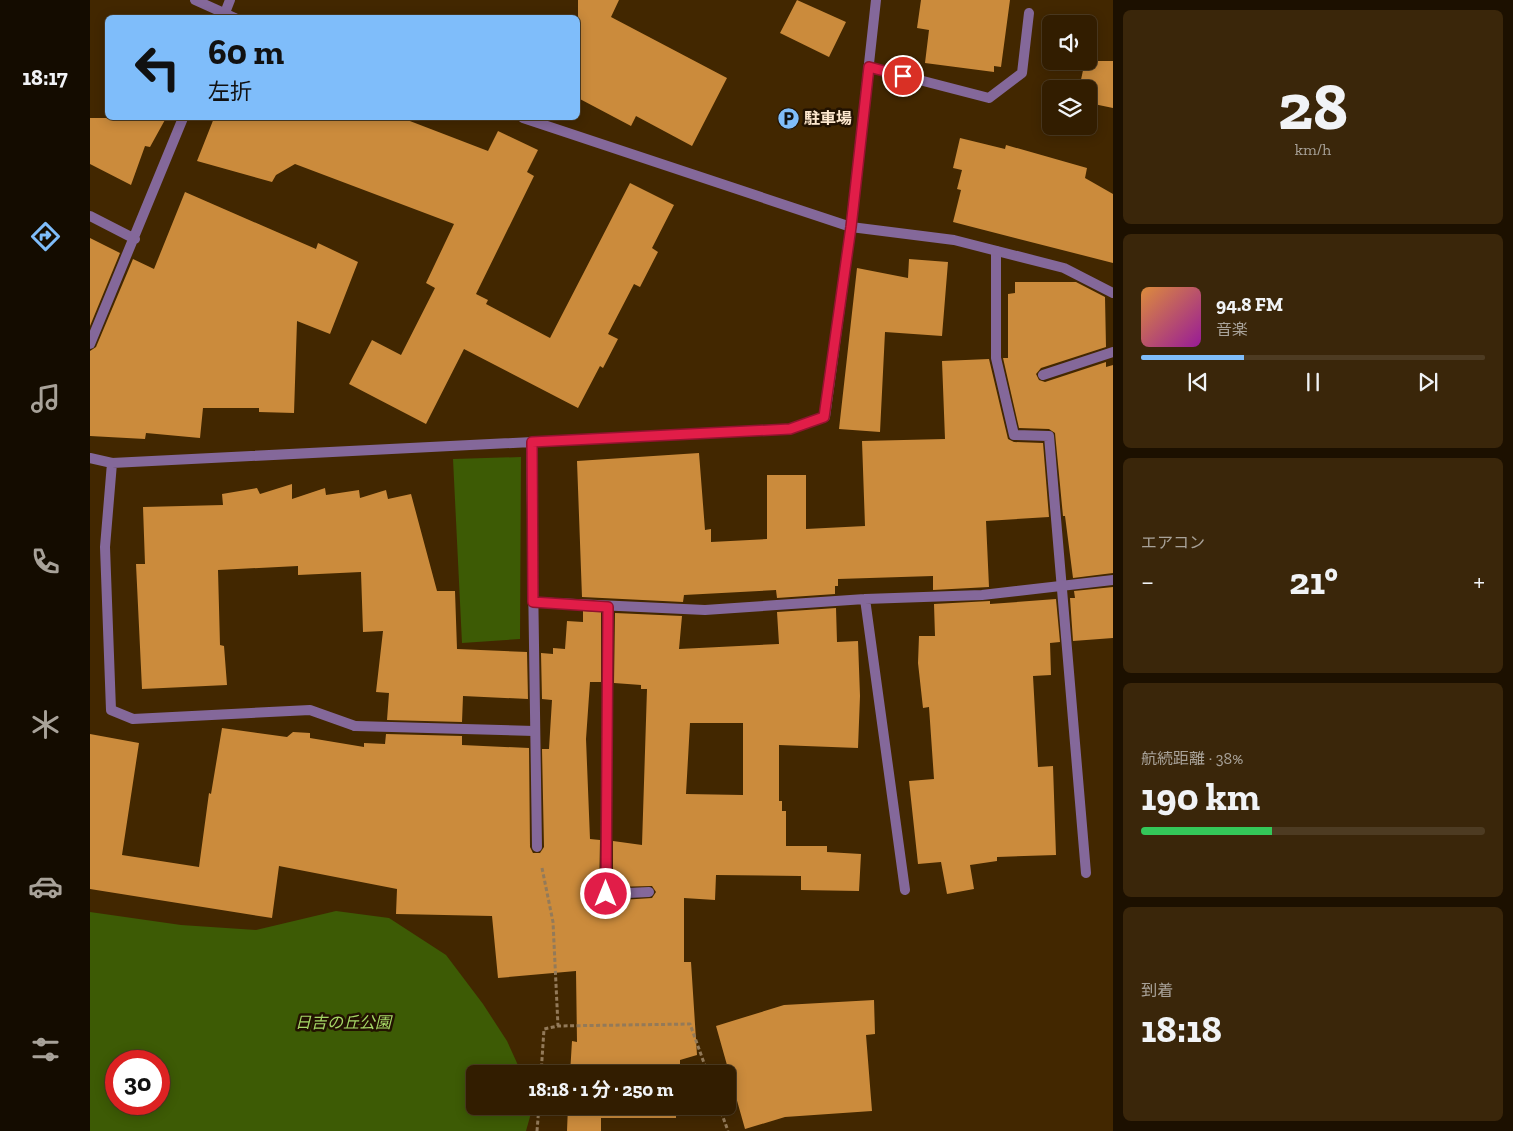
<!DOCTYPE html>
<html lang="ja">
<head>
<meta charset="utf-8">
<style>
  body { margin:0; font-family:"Zilla Slab","Noto Sans JP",serif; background:#3a260a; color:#f1f3f6; height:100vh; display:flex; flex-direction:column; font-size:19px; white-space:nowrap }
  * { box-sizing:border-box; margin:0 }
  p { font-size:16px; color:#a8a299 }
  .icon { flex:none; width:28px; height:28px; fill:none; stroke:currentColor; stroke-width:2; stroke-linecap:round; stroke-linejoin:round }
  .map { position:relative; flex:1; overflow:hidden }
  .sheet { display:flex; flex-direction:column; gap:10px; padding:10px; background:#1c1000; width:400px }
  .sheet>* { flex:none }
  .hud { position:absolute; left:15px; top:15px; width:475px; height:105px; border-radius:8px; box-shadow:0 2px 12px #0003,0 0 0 1px #4d3b22; background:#7fbdfa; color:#111; overflow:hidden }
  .fabs { position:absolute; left:952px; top:15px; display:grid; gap:10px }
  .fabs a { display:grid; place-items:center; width:55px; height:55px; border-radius:8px; background:#321d00; box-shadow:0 2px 12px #0003,0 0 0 1px #4d3b22; font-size:25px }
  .speed { position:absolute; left:15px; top:1050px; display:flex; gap:10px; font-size:25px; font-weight:700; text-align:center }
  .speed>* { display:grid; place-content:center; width:65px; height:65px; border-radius:50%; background:#321d00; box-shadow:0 2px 12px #0003,0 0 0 1px #4d3b22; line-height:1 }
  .speed .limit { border:8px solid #d22; background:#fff; color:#111 }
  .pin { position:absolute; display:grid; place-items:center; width:42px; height:42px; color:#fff; margin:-21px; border:2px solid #fff; border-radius:50%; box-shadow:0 1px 5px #0007 }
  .me { position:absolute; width:55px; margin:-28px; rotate:0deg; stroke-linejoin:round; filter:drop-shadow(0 0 4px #0008) }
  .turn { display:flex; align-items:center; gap:18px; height:105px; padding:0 20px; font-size:22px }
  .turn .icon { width:65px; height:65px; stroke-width:2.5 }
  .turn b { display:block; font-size:35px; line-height:42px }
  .big { font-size:38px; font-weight:700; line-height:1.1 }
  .sheet .tile { flex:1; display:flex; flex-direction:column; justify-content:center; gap:8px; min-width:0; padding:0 18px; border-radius:8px; background:#3a260a }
  .sheet .dial { align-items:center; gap:0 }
  .dial b { font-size:65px; line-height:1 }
  .song { display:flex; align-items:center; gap:15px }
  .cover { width:60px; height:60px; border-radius:8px; background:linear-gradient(135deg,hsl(30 70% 55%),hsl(300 70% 35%)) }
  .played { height:5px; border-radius:2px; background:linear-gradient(90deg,#7fbdfa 30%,#4d3b22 30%) }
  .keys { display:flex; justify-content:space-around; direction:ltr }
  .heat { display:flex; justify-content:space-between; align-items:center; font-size:28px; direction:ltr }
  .charge { height:8px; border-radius:4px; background:linear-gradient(90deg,#34c759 38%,#4d3b22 0) }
  .trip { position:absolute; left:376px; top:1065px; width:270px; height:50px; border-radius:8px; background:#321d00; box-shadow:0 2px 12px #0003,0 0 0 1px #4d3b22; font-weight:700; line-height:50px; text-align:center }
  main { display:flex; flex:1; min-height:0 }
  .tab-bar { display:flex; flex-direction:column; width:90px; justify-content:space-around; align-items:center; background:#140c00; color:#a8a299 }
  .tab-bar .icon { width:35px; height:35px }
  .tab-bar .current { color:#7fbdfa }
  .tab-bar b { font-size:22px; color:#f1f3f6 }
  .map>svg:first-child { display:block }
  .green { fill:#3d5b05; fill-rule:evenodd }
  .building { fill:#cb8b3c; fill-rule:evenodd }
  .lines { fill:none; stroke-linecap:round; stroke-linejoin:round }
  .path { stroke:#937a59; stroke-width:3; stroke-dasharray:4 2.5; stroke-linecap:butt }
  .service { stroke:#84689a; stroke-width:10 }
  .minor { stroke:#84689a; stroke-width:10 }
  .route-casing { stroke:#92132f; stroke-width:12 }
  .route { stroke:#e11d48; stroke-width:9 }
  .labels { text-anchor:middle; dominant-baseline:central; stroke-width:5; stroke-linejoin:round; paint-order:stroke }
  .poi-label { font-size:16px; font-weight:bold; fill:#fee8cf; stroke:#221201; text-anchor:start }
  .park-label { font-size:16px; font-style:italic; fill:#a6d766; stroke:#221201 }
</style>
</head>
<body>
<main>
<nav class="tab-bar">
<b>18:17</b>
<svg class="icon current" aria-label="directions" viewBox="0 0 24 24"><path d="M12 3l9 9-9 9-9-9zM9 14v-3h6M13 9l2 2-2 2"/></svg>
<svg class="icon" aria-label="music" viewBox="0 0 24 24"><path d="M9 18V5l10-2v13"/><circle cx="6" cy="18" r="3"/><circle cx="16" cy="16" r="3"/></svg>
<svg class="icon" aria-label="phone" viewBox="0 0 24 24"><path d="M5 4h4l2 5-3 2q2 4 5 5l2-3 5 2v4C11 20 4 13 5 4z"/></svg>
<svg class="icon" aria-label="climate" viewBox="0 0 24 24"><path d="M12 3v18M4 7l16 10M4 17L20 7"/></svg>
<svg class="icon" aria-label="car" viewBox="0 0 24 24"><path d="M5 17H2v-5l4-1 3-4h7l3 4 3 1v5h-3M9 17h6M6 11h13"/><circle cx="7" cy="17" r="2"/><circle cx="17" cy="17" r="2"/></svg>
<svg class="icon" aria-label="filters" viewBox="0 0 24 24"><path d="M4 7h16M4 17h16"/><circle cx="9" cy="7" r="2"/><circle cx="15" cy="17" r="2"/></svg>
</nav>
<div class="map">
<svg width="1023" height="1131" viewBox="0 0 1023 1131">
  <rect width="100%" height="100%" fill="#422700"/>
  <path class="green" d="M431,457l-1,182 -58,4 -9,-184z
    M246,911l53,7 57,37 37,49 24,37 15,33h-47v32h58l-7,25h-436v-219l91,13 75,5zM26,1061h43v43h-43z"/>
  <path class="building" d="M488,0h41l-8,17 116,61 -35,68 -56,-30 -5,10 -53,-28z
    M707,0l49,22 -17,35 -49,-24z
    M831,0h89l-9,67 -7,-1v6l-69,-9 4,-33 -12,-2z
    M995,61h28v47l-24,-5v-14h-10z
    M0,118h76l-16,29 -5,-1 -14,39 -41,-21z
    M124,118h188l86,33 10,-20 40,19 -11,22 7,4 -58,118 12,6 -2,4 64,34 80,-155 44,22 -22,43 6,4 -18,35 -6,-3 -26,50 10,5 -15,29 -3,-2 -22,42 -114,-59 -38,75 -77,-40 23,-44 29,15 34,-67 -9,-5 28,-59 -159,-60 -19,11 -4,7 -75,-21z
    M870,138l45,11 1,-4 81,23 -2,10 28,16v69l-160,-41 8,-32 -4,-1 5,-19 -9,-2z
    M95,192l131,57 2,-6 40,19 -28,72 -33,-13 -3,92 -35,-1v-4h-56l-3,30 -54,-5 -1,6 -55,-3v-85l6,-4 37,-88 21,10z
    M0,238l30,15 -30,73z
    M819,259l39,3 -6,74 -57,-4 -5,100 -41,-3 18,-161 51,10z
    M925,282h61l29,15 1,50 -65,21 -5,6 3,6 6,2 61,-20v5l7,-2v208l-40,5 -8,-62h-2l-8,-83 -6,-4 -30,-1 -16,-70h5v-64l7,-1z
    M899,359l19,80 6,3 29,1 6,74 -63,4 3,66 -56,3v-14l-95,3v7h-3v8l-58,4 -1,-8 -92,5 -1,7 -101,-5 -5,-136 122,-8 6,77 6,-1v13l56,-3v-64h39v54l59,-3 -3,-85 83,-2 -3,-78z
    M202,484v15l33,-11 1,7 33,-5 1,8 26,-8 2,9 23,-5 26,97h18l2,58 70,3 1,47 -65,-3 -1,26 -75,-2 2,-27 -13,-1 7,-61 -20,1 -2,-60 -63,3v-9l-80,4 2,75 4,1 3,39 -85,4 -6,-125h9l-2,-57 80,-2 -1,-11 35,-6 3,6z
    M1023,587v51l-40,3 -3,-43h5l-1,-7z
    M966,599l4,43 -10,1 1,32 -18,1 5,91 15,-1 3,89 -59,2v4l-27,4 4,24 -27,5 -6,-32 -23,2 -9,-83 25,-2 -5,-72 -6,1 -5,-45 1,-27h16l-1,-32 56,-3v3z
    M746,608l1,34 21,-1 2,55 -2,52 -79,-3v56h3v10h4v35h41v6l34,2 -2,37 -58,-1v-14l-85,-1 -1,25 -31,-2v64h7l6,93 -17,5v14h-110l2,-33 5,1 -1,-71 -78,7 -6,-62 -96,-2 1,-25 -118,-23 -7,52 -182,-29v-155l49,9 -17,112 77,12 10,-74 2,1 11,-66 65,9 6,-5 17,1v5l54,9v-4l21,1 1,-10 76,2v9l67,3 1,99 3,6h7l4,-6 -2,-98h7l3,-49 -10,-1 -1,-46 12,1v-6l12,1 2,-28 16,1v-11l18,1v70h-11l-4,57 4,100 10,1 -1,54 3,6 4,1 46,-3 4,-6 -4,-6 -39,1v-46l29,4 5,-156h-6v-4l-27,-2 1,-70 67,3 -3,33 100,-5 -2,-32zM600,723h53v72l-57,-1z
    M784,1000l1,34 -9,1 6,76 -87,6 -40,12 -29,-103 68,-21z
    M478,1106h108v12h-75v13h-34z"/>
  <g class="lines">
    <path class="path" d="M452,868l11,54 5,104
      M451,1074l3,-45 14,-3 132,-2 18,50
      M629,1106l9,25
      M447,1131l2,-25"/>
    <path class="service" d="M906,251v107l18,77 35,1 37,437
      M953,375l70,-23
      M265,726l179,5"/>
    <path class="minor" d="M105,0l40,18
      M133,18l7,-18
      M779,67l120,31 33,-25 7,-60
      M433,118l328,109 103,13 110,28 49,25
      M0,216l45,23
      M0,344l93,-226
      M441,442l6,405
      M0,458l22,5 678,-34 35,-12 26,-190 25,-227
      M22,463l-7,84 6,163 22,9 177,-9 45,16
      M775,599l40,291
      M443,602l172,8 160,-11 117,-4 131,-15
      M518,607l-2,287 43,-2"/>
  </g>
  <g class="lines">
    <defs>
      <path id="route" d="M516,894l2,-287 -75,-5 -1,-160 258,-13 34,-12 27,-190 18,-160 34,9"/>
    </defs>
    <use href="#route" class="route-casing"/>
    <use href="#route" class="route"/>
  </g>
  <defs>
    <symbol id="parking-disc" viewBox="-11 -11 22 22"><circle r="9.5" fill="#7fbdfa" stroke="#221201"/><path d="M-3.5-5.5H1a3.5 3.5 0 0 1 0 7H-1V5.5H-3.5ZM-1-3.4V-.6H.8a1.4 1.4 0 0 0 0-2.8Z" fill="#111"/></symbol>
  </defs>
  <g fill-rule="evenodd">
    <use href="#parking-disc" x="686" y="106" width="25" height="25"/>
  </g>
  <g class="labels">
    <g class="poi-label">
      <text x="714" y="118">駐車場</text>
    </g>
    <g class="park-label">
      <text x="253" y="1022">日吉の丘公園</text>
    </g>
  </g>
</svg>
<div class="fabs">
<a><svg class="icon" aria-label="sound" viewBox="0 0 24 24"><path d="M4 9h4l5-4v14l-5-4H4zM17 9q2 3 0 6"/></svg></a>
<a><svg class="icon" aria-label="layers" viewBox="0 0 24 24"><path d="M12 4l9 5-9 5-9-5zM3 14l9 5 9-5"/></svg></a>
</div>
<div class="speed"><div class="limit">30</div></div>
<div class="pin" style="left:813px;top:76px;background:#d93025"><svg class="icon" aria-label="arrive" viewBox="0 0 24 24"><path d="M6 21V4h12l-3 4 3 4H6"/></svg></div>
<svg class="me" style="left:516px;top:894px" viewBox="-20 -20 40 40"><circle r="17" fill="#e11d48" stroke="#fff" stroke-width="3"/><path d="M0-11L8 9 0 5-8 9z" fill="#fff"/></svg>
<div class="trip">18:18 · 1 分 · 250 m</div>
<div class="hud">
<div class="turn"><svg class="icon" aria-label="left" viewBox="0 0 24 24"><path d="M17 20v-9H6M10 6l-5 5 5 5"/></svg><div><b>60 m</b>左折</div></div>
</div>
</div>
<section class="sheet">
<div class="tile dial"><b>28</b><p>km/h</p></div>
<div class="tile">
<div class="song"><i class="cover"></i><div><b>94.8 FM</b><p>音楽</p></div></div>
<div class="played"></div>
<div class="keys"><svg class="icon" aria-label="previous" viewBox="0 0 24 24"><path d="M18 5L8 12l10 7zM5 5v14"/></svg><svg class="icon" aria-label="pause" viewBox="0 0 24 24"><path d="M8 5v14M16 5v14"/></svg><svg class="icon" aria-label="next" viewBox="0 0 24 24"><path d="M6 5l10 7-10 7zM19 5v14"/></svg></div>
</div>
<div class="tile"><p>エアコン</p>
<div class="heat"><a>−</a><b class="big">21°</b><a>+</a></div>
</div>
<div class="tile"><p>航続距離 · 38%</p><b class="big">190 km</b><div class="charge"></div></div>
<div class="tile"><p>到着</p><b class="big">18:18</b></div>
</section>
</main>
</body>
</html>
